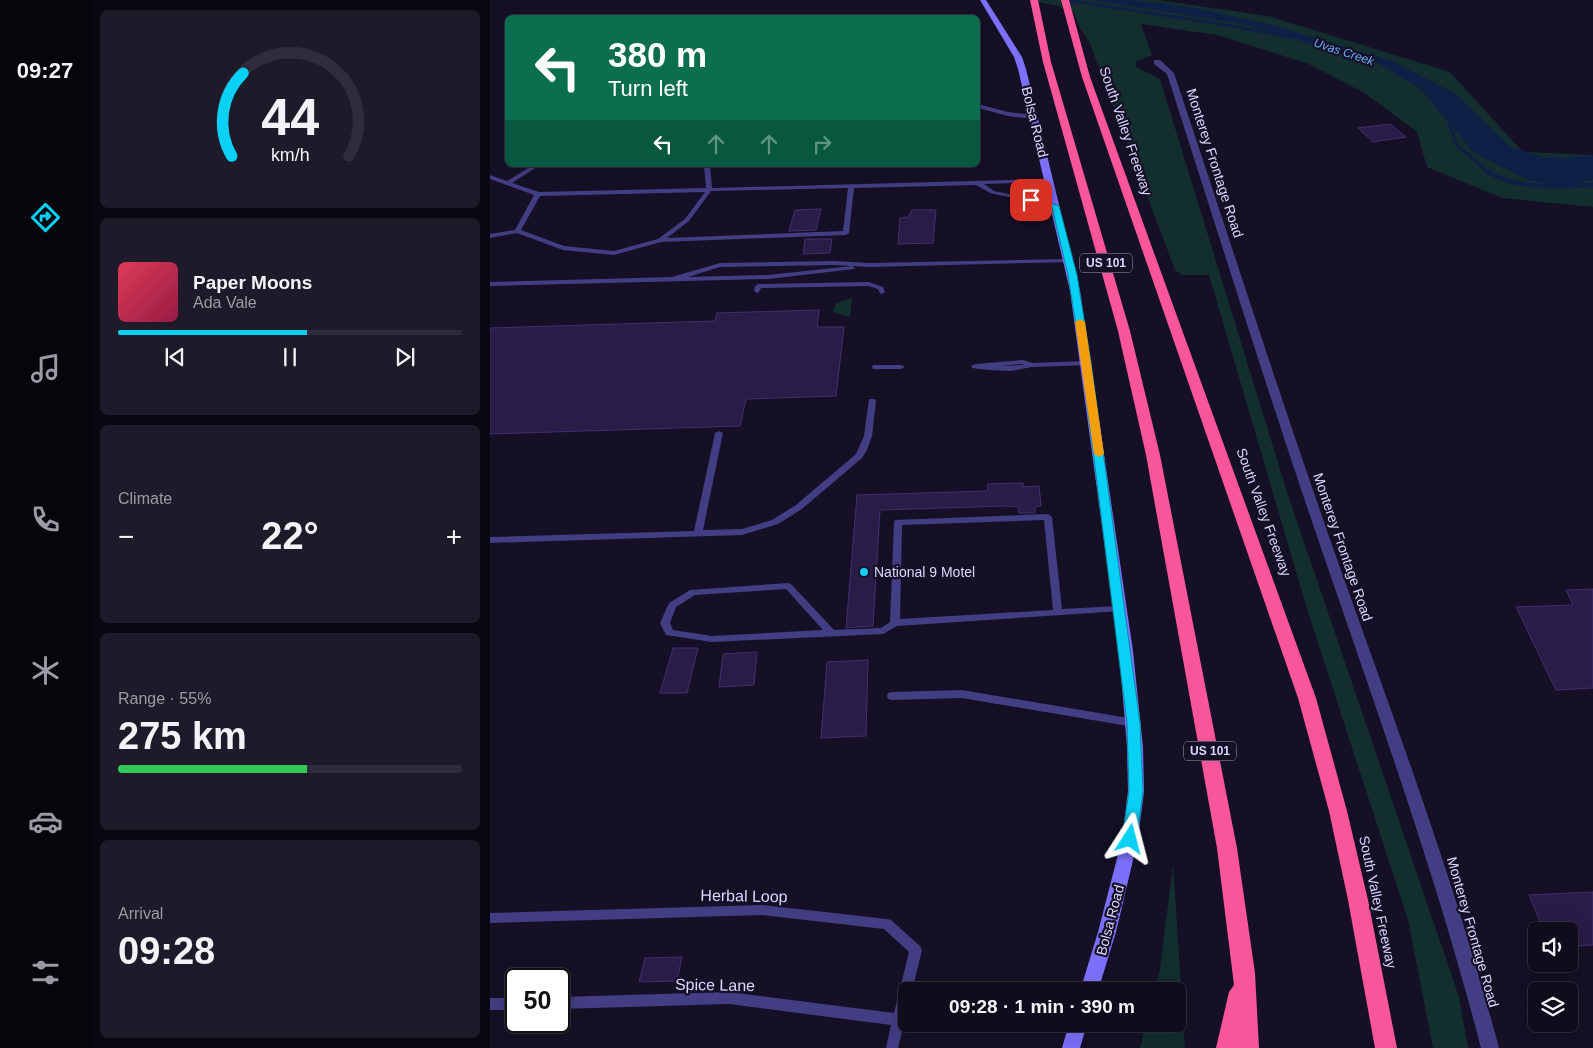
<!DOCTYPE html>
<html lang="en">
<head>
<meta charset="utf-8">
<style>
  body { margin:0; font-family:Arial,sans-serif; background:#1e1a29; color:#f1f3f6; height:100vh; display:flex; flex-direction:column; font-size:19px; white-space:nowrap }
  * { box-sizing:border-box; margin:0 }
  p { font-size:16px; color:#9c9ba3 }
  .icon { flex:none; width:28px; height:28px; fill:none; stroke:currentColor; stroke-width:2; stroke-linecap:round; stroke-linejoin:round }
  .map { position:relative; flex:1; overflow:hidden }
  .panel { display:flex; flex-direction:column; gap:10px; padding:10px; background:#09070f; width:400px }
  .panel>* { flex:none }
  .top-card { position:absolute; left:15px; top:15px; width:475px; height:152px; border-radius:8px; box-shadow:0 5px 20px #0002,0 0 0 1px #302c3b; background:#0b6e4f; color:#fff; overflow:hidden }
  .controls { position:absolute; left:1038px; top:922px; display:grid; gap:10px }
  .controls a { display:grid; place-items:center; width:50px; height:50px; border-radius:8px; background:#100c1c; box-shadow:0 5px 20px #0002,0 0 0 1px #302c3b; font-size:25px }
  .speed { position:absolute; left:15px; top:968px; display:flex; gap:10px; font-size:25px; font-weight:700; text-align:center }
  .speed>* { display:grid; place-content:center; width:65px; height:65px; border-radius:50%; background:#100c1c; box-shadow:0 5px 20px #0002,0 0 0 1px #302c3b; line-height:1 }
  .speed .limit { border:2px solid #111; border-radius:8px; background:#fff; color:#111 }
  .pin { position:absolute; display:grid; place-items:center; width:42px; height:42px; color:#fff; margin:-21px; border-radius:10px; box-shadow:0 2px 8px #0006 }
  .me { position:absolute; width:55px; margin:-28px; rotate:9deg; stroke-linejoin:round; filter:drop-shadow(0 0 4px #0008) }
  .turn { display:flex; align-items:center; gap:18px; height:105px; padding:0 20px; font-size:22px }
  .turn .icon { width:65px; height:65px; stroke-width:2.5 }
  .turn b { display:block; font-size:35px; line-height:42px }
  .lanes { display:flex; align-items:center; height:48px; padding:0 20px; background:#0003; justify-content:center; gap:25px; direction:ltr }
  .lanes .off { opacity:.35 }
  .big { font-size:38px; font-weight:600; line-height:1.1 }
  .panel .card { flex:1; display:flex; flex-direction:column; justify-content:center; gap:8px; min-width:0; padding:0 18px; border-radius:8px; background:#1e1a29 }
  .panel .dial { align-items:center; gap:0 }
  .dial svg { height:130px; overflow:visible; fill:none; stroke:#302c3b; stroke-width:7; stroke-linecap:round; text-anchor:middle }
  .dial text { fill:#f1f3f6; stroke:none }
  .song { display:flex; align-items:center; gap:15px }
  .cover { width:60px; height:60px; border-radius:8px; background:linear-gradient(135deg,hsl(350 70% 55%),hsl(340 70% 35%)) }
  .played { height:5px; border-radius:2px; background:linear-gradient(90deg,#09d1f6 55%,#302c3b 55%) }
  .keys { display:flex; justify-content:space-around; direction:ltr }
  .heat { display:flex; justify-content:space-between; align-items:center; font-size:28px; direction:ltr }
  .charge { height:8px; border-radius:4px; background:linear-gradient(90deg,#34c759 55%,#302c3b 0) }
  .trip { position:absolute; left:408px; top:982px; width:288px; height:50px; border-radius:8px; background:#100c1c; box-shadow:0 5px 20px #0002,0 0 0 1px #302c3b; font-weight:600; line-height:50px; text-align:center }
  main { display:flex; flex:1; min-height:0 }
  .dock { display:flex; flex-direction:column; width:90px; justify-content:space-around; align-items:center; background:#06050b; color:#9c9ba3 }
  .dock .icon { width:35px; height:35px }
  .dock .current { color:#09d1f6 }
  .dock b { font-size:22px; color:#f1f3f6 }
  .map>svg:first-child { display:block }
  .green { fill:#132e2f }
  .water { fill:#0e2046 }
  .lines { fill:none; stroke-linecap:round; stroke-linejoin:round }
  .stream-far1 { stroke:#0e2046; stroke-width:3 }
  .stream { stroke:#0e2046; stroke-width:4.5 }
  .building { fill:#271d46; stroke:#403071 }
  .service { fill:#433d83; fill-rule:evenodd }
  .minor { fill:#433d83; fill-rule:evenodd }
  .secondary { fill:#7c70fa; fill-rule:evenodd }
  .motorway { fill:#f9559a; fill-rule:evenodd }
  .route { fill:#09d1f6; stroke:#0688a0 }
  .slow { fill:#f59e0b }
  .poi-dot { fill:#09d1f6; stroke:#151025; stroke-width:2 }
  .labels { text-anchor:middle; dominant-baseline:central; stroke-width:4.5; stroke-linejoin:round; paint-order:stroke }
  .far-water-label { font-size:12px; font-style:italic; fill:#68aef9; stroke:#151025 }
  .shield { fill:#151025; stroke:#a19bbc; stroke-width:1 }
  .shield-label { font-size:12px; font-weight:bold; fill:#ddd6fd }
  .street-label { font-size:14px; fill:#ddd6fd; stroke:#151025 }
  .poi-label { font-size:14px; fill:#ddd6fd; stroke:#151025; text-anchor:start }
  .near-street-label { font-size:16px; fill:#ddd6fd; stroke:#151025 }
</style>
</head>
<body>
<main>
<nav class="dock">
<b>09:27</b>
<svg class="icon current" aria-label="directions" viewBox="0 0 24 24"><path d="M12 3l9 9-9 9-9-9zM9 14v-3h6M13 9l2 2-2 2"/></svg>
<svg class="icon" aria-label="music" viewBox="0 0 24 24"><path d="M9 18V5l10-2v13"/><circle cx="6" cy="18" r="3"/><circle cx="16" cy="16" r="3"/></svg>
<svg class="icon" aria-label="phone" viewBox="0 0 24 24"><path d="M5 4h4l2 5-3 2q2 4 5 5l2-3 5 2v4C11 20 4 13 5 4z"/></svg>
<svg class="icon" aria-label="climate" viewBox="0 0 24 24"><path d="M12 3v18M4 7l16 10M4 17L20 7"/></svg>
<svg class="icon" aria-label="car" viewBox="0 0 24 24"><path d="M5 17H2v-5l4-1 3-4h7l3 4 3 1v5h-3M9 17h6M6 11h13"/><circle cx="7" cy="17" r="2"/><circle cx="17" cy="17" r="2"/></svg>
<svg class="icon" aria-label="filters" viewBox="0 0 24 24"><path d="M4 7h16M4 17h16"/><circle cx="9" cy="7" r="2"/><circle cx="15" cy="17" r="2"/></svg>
</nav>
<section class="panel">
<div class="card dial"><svg viewBox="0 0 100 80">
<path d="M14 69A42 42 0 1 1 86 69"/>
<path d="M14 69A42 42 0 0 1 21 18" stroke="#09d1f6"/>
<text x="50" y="56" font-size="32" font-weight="700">44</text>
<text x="50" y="72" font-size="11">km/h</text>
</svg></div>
<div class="card">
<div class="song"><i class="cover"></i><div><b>Paper Moons</b><p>Ada Vale</p></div></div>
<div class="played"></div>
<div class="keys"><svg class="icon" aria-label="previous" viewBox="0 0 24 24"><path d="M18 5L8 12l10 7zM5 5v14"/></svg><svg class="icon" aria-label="pause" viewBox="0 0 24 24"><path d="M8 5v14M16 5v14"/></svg><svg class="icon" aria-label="next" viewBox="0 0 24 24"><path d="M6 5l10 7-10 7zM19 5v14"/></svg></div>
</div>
<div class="card"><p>Climate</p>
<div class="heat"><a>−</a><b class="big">22°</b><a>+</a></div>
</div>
<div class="card"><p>Range · 55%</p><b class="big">275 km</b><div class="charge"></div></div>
<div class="card"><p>Arrival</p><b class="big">09:28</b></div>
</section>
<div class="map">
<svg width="1103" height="1048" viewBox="0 0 1103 1048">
  <rect width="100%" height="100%" fill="#151025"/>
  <path class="green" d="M539,0h129l110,16 182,56 73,80 70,3v52l-91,-9 -75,-31 -10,-35 -51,-38 -57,-30 -92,-29 -76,-11 11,31 -16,7v5l24,12 128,416 171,502 9,51h-35l-25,-128 -101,-311 -98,-334h-27l-7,-5 -86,-229 -9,-13 -6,-15 -16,-7z
    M362,298l-2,19 -15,-4 -2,-3 3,-7z
    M683,864l12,184h-45l6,-24h30v-33h-22l6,-22z"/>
  <path class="water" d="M602,0h40l64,8 79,18 117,35 64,33 53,52 32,11 24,1 28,-3v25l-27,6 -35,-5 -58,-29 -52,-63 -43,-26 -136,-39z"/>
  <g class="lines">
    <path class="stream-far1" d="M575,0l156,24 73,14
      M956,114l10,30 32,28"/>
    <path class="stream" d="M996,171c32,19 71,16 107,14"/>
  </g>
  <path class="building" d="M900,124l16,13 -33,5 -15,-14z
    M331,209l-5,21 -27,1 6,-21z
    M422,210h24l-3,33 -35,1 2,-26 8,-1z
    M315,239h27l-2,14 -27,1z
    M329,310l-2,17h27l-8,69 -90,3 -6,27 -250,8v-106l225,-7 2,-8z
    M533,483v4l16,-1 2,20 -6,1v6h-16l-1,-6 -12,-1 -126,4 -7,116 -27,2 11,-133 131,-4 -1,-7z
    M1103,589v99l-37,2 -40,-83 57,-2 -7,-15z
    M183,648h25l-11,45h-27z
    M267,652l-3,33 -35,2 4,-33z
    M378,660l-2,76 -45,2 6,-76z
    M1103,892v53l-24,1v-15h-25l-15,-36z
    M192,957l-5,24 -38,1 6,-24z"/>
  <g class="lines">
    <path class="service" d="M488,104l30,8 26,3 3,2 -3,2 -26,-3 -30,-8z
      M43,165h7l-28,18 27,9 167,-4 -2,-23h6l2,23 337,-9 3,2 -1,1 -67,2 10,7 61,12 3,2 -3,2 -65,-14 -14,-8 -122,3 -5,45 -3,2 -185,7 -47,13 -51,-5 -46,-17 -27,5v-4l25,-4 19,-35 -44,-16v-4l17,6zM358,188l-5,43 -176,7 22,-17 22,-30zM215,192l-20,27 -27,20 -44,12 -50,-5 -43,-16 19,-34z
      M579,259l3,2 -1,1 -201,5 -18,-1 3,2 -1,1 -86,10 -278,7v-4l182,-5 48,-14 113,-2 37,2zM343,265l19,1 -84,9 -80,2 32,-10z
      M379,282l14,5 2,5 -3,2 -2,-1 -2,-4 -10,-3 -107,2 -2,4 -2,1 -3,-2 1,-5 3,-2z
      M533,360l10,3 54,-2 4,2 -4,2 -55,2 -21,4 -22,-1 -17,-2 -1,-2 4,-2zM532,364l2,1 -26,1z
      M383,365h28l4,2 -4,2h-28l-1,-2z
      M379,399h6l1,2 -4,35 -5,14 -5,8 -60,51 -24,15 -36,11 -252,8v-6l204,-6 21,-98 4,-2 4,2 -20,97 39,-1 30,-9 24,-15 60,-51 8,-18z
      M558,514l4,3 10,92 56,-3 3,1 2,2 -2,2 -224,15 -14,8 -171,8 -46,-7 -6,-12 9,-20 21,-13 98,-7 3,1 43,46 47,-2 9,-6 4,-100 1,-2zM554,520l9,90 -153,9 2,-94zM296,589l37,41 -111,6 -39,-6 -3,-7 6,-16 19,-12z
      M472,690l172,29 4,1 1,3 -1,3 -4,1 -172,-29 -70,2 -4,-1 -1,-3 1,-3 4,-1z
      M272,905l125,14 4,1 29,26 2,4 -10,41h-6v25l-8,32h-12l5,-23 -162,-21 -170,5v-12l170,-5 165,21 15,-61 -25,-23 -122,-14 -272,8v-10z
      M0,998h26v12h-26z"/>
    <path class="minor" d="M664,60h6l14,13c53,158 104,318 159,475 59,166 121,330 166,500h-18c-44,-170 -103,-334 -160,-500 -54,-157 -103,-316 -154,-474l-13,-10z"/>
    <path class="secondary" d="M490,0h6l36,57 4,12 54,222 53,360 10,96 1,44 -6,48 -22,93 -18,59h-18l18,-59 24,-93 6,-48 -1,-44 -8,-96 -49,-360 -52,-222 -4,-12z
      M579,1024h18l-7,24h-18z"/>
    <path class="motorway" d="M540,0h8l13,62 79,269 30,124 77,393 18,125 4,75h-43l13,-56 5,-7 -17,-137 -71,-393 -28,-124 -75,-269z
      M571,0h8l21,77 226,621 31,113 21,89 29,148h-22l-27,-148 -19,-89 -31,-113 -216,-621z"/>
  </g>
  <path class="route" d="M541,197l28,9 18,69 14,88 49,360 3,68 -6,48 -2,4 -5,2 -5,-2 -3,-4 7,-48 -2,-68 -45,-360 -14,-88 -16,-68 -24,-6 -1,-1z"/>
  <path class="slow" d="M590,319l5,3 19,132 -5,3 -5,-3 -19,-132z"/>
  <circle class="poi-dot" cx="374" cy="572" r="5"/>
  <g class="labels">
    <g class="far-water-label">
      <text transform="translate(854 52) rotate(18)">Uvas Creek</text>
    </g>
    <g class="shield">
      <rect x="590" y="253.5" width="52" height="19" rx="4"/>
      <rect x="694" y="741.5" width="52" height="19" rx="4"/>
    </g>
    <g class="shield-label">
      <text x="616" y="263">US 101</text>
      <text x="720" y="751">US 101</text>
    </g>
    <g class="street-label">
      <text transform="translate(545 122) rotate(76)">Bolsa Road</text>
      <text transform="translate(636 131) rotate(71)">South Valley Freeway</text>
      <text transform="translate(725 163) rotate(72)">Monterey Frontage Road</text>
      <text transform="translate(774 512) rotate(70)">South Valley Freeway</text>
      <text transform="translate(853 547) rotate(71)">Monterey Frontage Road</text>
      <text transform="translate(888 902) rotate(78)">South Valley Freeway</text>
      <text transform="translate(620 920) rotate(-75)">Bolsa Road</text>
      <text transform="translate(983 932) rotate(74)">Monterey Frontage Road</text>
    </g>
    <g class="poi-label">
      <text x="384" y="572">National 9 Motel</text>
    </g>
    <g class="near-street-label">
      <text transform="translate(254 896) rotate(1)">Herbal Loop</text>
      <text transform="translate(225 985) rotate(1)">Spice Lane</text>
    </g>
  </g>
</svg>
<div class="controls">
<a><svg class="icon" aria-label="sound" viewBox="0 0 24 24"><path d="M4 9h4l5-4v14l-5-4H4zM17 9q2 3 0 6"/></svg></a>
<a><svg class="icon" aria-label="layers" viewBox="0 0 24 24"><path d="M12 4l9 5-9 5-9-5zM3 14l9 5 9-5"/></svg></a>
</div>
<div class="speed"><div class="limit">50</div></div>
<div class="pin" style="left:541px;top:200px;background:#d93025"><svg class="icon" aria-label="arrive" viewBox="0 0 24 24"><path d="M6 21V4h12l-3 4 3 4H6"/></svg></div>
<svg class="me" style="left:640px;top:839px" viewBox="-20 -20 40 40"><path d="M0-17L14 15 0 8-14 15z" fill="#09d1f6" stroke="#fff" stroke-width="4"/></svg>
<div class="trip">09:28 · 1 min · 390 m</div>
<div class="top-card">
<div class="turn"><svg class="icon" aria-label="left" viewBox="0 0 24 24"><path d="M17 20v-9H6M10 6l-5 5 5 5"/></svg><div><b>380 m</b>Turn left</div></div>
<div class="lanes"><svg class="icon" aria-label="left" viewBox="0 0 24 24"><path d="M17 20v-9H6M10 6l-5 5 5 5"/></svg><svg class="icon off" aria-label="ahead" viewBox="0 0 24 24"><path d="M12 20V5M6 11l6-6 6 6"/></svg><svg class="icon off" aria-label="ahead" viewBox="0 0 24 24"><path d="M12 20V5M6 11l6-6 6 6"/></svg><svg class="icon off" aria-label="right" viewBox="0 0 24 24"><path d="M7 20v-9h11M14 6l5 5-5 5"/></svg></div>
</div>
</div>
</main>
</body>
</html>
